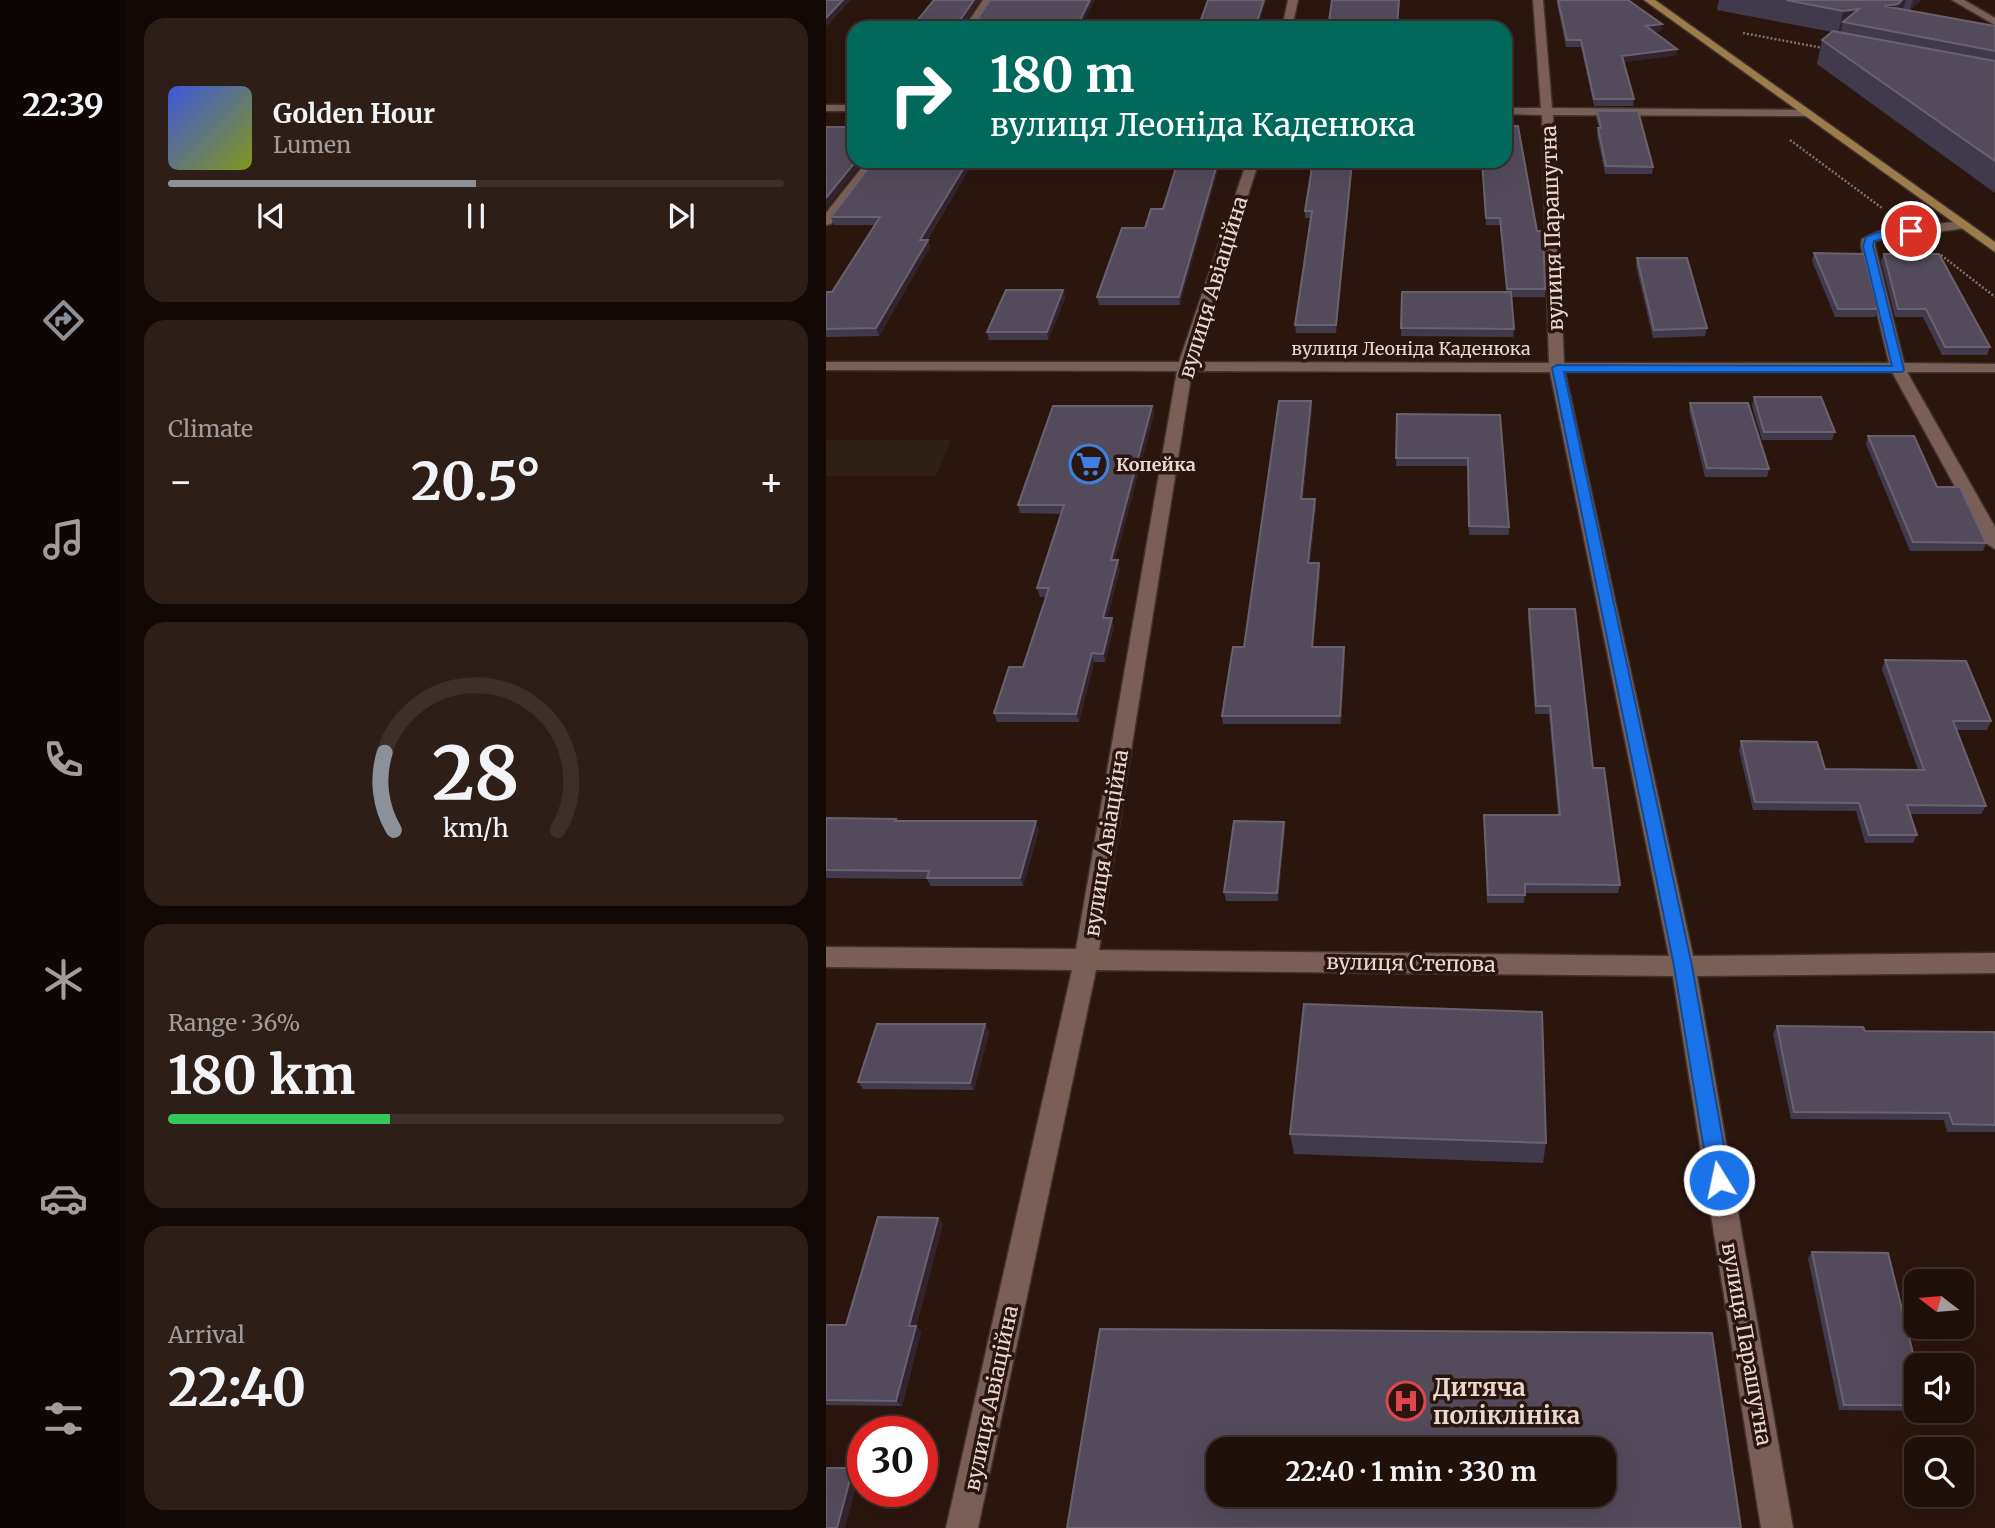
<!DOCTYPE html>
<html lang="en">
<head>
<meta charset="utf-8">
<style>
  body { margin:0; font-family:Merriweather,serif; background:#2d1e18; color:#f1f3f6; height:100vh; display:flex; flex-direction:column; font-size:26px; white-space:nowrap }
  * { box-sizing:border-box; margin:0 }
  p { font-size:23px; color:#a29d9c }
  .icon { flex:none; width:38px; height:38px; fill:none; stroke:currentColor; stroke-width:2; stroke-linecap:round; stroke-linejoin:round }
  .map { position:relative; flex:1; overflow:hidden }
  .panel { display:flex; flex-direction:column; gap:18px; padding:18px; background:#120906; width:700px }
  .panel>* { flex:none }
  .guide { position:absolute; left:21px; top:21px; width:665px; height:147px; border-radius:21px; box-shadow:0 7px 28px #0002,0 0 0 2px #3d302b; background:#00695c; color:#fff; overflow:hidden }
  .needle { width:46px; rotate:286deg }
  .tools { position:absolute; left:1078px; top:1269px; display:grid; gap:14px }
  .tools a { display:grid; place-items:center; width:70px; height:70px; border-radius:14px; background:#20100a; box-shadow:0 7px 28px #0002,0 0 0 2px #3d302b; font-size:35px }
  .speed { position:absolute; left:21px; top:1416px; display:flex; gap:14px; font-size:35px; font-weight:700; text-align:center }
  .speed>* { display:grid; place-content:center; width:91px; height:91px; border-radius:50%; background:#20100a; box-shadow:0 7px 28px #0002,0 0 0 2px #3d302b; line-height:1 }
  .speed .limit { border:10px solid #d22; background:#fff; color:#111 }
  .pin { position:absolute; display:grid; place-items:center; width:60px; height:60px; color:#fff; margin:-30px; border:4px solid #fff; border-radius:50%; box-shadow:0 2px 7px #0007 }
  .me { position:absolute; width:77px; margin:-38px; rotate:350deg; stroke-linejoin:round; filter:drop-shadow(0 0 5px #0008) }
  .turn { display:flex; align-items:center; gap:24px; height:147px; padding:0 28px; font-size:32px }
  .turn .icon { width:91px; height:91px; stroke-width:2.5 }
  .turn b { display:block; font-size:49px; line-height:60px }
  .big { font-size:52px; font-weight:700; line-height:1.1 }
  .panel .widget { flex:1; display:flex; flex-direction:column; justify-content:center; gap:10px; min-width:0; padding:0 24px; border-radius:21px; background:#2d1e18 }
  .panel .dial { align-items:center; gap:0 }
  .dial svg { height:182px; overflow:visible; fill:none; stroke:#3d302b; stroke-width:7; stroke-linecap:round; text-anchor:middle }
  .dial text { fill:#f1f3f6; stroke:none }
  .song { display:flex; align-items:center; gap:21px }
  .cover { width:84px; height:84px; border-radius:10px; background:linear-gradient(135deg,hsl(230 70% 55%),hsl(70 70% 35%)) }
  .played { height:7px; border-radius:4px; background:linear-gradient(90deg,#8c9099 50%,#3d302b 50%) }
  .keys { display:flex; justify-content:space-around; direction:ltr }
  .heat { display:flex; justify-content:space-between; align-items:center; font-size:38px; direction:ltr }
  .charge { height:10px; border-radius:5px; background:linear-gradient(90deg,#34c759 36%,#3d302b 0) }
  .trip { position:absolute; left:380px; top:1437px; width:410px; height:70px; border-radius:21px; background:#20100a; box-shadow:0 7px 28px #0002,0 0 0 2px #3d302b; font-weight:700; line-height:70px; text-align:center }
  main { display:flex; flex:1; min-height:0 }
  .tab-bar { display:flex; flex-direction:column; width:126px; justify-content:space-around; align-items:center; background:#0d0604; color:#a29d9c }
  .tab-bar .icon { width:49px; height:49px }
  .tab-bar .current { color:#8c9099 }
  .tab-bar b { font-size:32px; color:#f1f3f6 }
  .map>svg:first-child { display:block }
  .education { fill:#2e2014 }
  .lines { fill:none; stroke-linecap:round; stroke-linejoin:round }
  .minor-casing { stroke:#41322e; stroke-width:3 }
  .major-casing { stroke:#41322e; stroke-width:3 }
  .path { stroke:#827069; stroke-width:2.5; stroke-dasharray:2 2; stroke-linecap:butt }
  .minor { fill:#795f56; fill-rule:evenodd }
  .major { fill:#9d7c4b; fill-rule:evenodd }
  .wall { fill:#413a4d }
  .shaded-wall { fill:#31242e }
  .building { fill:#534b5b; stroke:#6a616e; stroke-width:2; fill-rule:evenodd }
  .route { fill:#1a73e8; stroke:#114b97; stroke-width:2 }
  .labels { text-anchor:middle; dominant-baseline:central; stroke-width:7; stroke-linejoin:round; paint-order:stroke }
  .far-street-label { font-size:18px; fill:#e7d8d2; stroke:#2b160e }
  .far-poi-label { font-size:18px; font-weight:bold; fill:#e7d8d2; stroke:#2b160e; text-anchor:start }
  .street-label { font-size:21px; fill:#e7d8d2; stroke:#2b160e }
  .near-poi-label { font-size:24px; font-weight:bold; fill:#e7d8d2; stroke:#2b160e; text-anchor:start }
</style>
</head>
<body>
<main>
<nav class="tab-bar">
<b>22:39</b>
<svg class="icon current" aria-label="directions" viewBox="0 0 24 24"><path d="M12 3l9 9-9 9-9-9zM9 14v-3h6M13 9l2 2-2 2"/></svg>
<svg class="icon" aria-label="music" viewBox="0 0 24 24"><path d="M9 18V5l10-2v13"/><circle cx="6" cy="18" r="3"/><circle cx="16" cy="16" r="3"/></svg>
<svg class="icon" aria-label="phone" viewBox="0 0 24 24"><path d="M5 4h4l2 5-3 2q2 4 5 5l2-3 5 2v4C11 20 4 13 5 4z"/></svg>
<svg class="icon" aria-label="climate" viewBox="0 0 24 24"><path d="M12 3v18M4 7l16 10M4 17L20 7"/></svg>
<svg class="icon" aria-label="car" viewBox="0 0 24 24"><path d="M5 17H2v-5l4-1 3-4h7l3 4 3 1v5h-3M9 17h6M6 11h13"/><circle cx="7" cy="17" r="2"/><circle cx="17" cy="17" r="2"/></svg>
<svg class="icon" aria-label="filters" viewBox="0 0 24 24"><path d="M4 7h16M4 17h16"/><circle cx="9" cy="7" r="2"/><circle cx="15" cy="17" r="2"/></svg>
</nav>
<section class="panel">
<div class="widget">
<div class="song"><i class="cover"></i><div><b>Golden Hour</b><p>Lumen</p></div></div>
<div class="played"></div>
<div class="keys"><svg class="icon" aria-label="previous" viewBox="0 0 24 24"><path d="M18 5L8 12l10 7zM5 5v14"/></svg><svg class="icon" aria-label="pause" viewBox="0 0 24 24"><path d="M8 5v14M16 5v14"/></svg><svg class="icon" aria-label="next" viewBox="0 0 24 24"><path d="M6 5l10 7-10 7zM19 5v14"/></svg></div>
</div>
<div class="widget"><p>Climate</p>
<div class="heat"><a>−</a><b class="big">20.5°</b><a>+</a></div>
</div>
<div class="widget dial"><svg viewBox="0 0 100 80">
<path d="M14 69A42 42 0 1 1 86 69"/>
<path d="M14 69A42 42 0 0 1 10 35" stroke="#8c9099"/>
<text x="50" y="56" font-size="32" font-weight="700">28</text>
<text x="50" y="72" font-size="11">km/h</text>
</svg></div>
<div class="widget"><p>Range · 36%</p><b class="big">180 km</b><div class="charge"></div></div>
<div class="widget"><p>Arrival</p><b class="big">22:40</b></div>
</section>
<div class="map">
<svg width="1169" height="1528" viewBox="0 0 1169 1528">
  <rect width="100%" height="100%" fill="#2b160e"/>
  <path class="education" d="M0,440h125l-15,36h-110z"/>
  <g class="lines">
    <defs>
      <path id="minor" d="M157,0h10l-19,28h-10z
        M462,0h10l-6,28h-10z
        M707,0h10l9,108 254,2 6,3 -6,3 -253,-1 11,248h325l-28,-117 1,-7 17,-8 83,-10 5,1v6l-85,11 -7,2v5l29,117 91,1v8h-88l88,155v22l-9,-6 -94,-171h-327l128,584 302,-3v20l-298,3 96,552h-32l-88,-552 -577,-6 -118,558h-32l126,-558 -246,-3v-20l250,2 101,-578 -351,-1v-8h353l68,-201h12l-65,201 355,1 -7,-248 -37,-1v-6h36zM366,371l358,1 119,584 -570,-6z
        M1126,0h12l31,18v7z
        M0,105h28v6h-28z
        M41,161h12l-48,63 -5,1v-12z"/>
      <path id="major" d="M818,0h11l340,242v10z"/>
    </defs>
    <use href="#minor" class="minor-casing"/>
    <use href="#major" class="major-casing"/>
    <path class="path" d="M917,33l80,15
      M964,140l92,68
      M1115,255l54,42"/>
    <use href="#minor" class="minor"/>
    <use href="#major" class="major"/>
  </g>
  <path class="wall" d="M731,0h71l33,31 -7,1 23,17 -1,6 -52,7 10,37 -1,7h-39l-13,-59h-15l-9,-43z
    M893,0h202l-11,10 85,16v167l-178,-129 5,-24 10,-8 -115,-22z
    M771,111l56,56 -1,7h-47l-8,-39 1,-7h1l-3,-10z
    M142,161l2,7 -43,72h1l2,7 -51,89 -53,1v-45h6l43,-67h-41l-3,-8z
    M352,161l2,144h-81l-2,-8 48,-69 18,-19z
    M487,161h40l-17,172h-40l-1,-8 15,-107h-5v-7z
    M656,161h23l40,128v8h-34l3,32 -1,8 -112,-1 1,-44h105l-7,-67h-14z
    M988,253l64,56 -3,8h-40l-23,-56z
    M1058,254l106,93 -3,8h-45l-19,-38h-28l-14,-56z
    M811,258l70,70 -2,8 -52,2 -17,-72z
    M237,290l2,8 -17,42h-59l-2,-8z
    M928,397l81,35 -3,8h-70l-10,-34z
    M485,401l1,8 -9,90 13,8 -6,56h9l1,9 -7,75 32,9 -4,68h-118l-1,-8 22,-69z
    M864,403l79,66 -2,8h-62l-16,-66z
    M326,406l2,8 -39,146 5,9 -13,49 7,8 -9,36h-11l-15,60h-82l-3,-9 29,-46 23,-70h-6l-3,-9 24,-74 -41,-1 -2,-8z
    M571,414l103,1 9,112v8h-40l-2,-69h-71z
    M1042,436l69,51 49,56 -3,8h-73l-44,-107z
    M703,609l64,159 27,117 -2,8h-93l-1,10h-37l-3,-88h74l-9,-101h-14l-7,-96z
    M1059,660l106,61 -4,9h-31l30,76 -5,8h-71l7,21 -4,8h-48l-9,-32 -103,-1 -14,-60 2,-9 84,28 93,1 -36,-101z
    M0,818l71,3 142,9 -16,56h-92l-4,-7 -101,-1z
    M458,822l1,8 -7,71h-52l-2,-9z
    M159,1024l4,8 -15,58 -111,-1 -5,-7z
    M951,1026l88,5 130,1v100h-48l-3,-12 -153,-1 -18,-85z
    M464,1134l256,9 -3,20 -249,-9z
    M112,1218l5,6 -27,102 5,6 -19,74 -76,-1v-80h20z
    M986,1252l104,113v45l5,1 -82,-1 -31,-152z"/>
  <path class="shaded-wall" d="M17,0h8l-25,27v-9z
    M148,0h6l-18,27 -2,-7z
    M264,0h5l-15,28h-4z
    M438,0h2l-8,28h-3z
    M1076,0h4l-5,18 -17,-12z
    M1087,0h8l-11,10z
    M1033,9l-16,13 -2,11 -3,1 5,-23z
    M836,24l-1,7 -15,2v-7z
    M851,49l-1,6 -55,8 1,-7z
    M30,161h8l-38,48v-11z
    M142,161l2,7 -48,79 -2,-7z
    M392,161h3l-41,144 -1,-8z
    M526,161h1l-17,172v-8z
    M102,240l2,7 -51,89 -3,-8z
    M237,290l2,8 -17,42 -1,-8z
    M485,401l1,8 -10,98 -1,-8z
    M326,406l2,8 -41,155 -2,-9z
    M489,499l1,8 -7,65 -1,-9z
    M292,560l2,9 -15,57 -2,-8z
    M493,563l1,9 -8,84v-9z
    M286,618l2,8 -9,36 -2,-8z
    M518,647l1,9 -4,68 -1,-8z
    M266,653l2,9 -15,60 -3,-8z
    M210,821l3,9 -16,56 -3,-8z
    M458,822l1,8 -7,71 -1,-8z
    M159,1024l4,8 -15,58 -4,-7z
    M112,1218l5,6 -28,108 -6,-6z
    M90,1326l5,6 -19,74 -6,-5z
    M27,1468l7,5 -15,55h-8z"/>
  <path class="building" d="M0,0h17l-17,18z
    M108,0h40l-14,20 1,3h14l15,-23h100l-14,28h-165z
    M382,0h56l-9,28h-57z
    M506,0h67l-2,28h-69z
    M732,0h70l34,24 -16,2 31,23 -55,7 12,43h-40l-13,-59h-14z
    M960,0h116l-4,4 -14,2 111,20v25l-152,-29 16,-13 -16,2z
    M1007,31l162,30v100l-173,-121z
    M771,111h41l15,56 -47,-1 -8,-38h3z
    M679,126h13l19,105h6l2,58h-38l-7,-71h-14l-4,-57h23z
    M0,127h28v34h2l-30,37z
    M48,161h94l-48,79h8l-52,88 -50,1v-37h6l48,-75h-49z
    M352,161h40l-39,136h-82l25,-69h23l6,-19h12z
    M487,161h39l-16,164h-41l17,-114h-7z
    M988,253l50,1 14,55h-40z
    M1058,254h55l51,93h-45l-19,-38h-28z
    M811,258h50l20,70 -53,2z
    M180,290h57l-16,42h-60z
    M576,292h109l3,37 -113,-1z
    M928,397h67l14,35h-71z
    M453,401h32l-10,98h14l-7,64h11l-7,84h32l-4,69h-118l11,-69h11z
    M864,403h58l21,66 -62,-1z
    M227,406h99l-41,154h7l-15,58h9l-9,36 -11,-1 -16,61 -82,-1 15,-46h14l26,-79h-12l27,-83h-46z
    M571,414l103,1 9,112 -40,-1 -1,-68h-72z
    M1042,436h46l23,51h23l26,56 -73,-1z
    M703,609h46l18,159h11l16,117 -95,-1v11h-37l-4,-80h76l-10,-109h-14z
    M1059,660l81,1 25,60h-38l33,85 -79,-1 10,30h-48l-10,-32 -104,-1 -14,-61 76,1 8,27 99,1z
    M0,818l70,1 -1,2h141l-16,57h-93l2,-7 -103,-1z
    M408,821l50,1 -7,71 -53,-1z
    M478,1004l238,8 4,131 -256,-9z
    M51,1024h108l-15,59 -112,-1z
    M951,1026l86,1 2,4 130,1v93l-42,-1 -4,-11 -155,-1z
    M52,1217l60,1 -29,108h7l-20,75 -70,-1v-75h20z
    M986,1252l76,1 28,112v40h-72z
    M274,1329l612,4 29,195h-674zM392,1449h385v45h-385z
    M0,1468h27l-16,60h-11z"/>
  <path class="route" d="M1085,228l5,3 -2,2 -40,8 -1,5 31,124 -2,2h-338l128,594 38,214 -3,7 -8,3 -7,-3 -3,-7 -35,-214 -122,-598 5,-3 335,1 -29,-120 3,-9 13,-5z"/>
  <defs>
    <symbol id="supermarket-ring" viewBox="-11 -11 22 22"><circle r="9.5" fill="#2b160e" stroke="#3f7fe0" stroke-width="1.5"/><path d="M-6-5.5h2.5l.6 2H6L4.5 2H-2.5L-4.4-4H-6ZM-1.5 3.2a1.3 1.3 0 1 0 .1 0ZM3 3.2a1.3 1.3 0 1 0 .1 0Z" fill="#3f7fe0"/></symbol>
    <symbol id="hospital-ring" viewBox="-11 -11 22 22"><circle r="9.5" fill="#2b160e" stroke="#e0444e" stroke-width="1.5"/><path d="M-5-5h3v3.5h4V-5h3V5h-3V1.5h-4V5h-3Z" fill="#e0444e"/></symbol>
  </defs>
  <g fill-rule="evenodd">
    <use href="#supermarket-ring" x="241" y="442" width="44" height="44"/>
    <use href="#hospital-ring" x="558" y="1379" width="44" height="44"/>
  </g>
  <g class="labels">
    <g class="far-street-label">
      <text x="585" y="348">вулиця Леоніда Каденюка</text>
    </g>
    <g class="far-poi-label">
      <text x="290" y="464">Копейка</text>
    </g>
    <g class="street-label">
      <text transform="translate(726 228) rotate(-92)">вулиця Парашутна</text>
      <text transform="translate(387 287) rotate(-73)">вулиця Авіаційна</text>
      <text transform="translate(280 843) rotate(-81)">вулиця Авіаційна</text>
      <text transform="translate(585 963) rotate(1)">вулиця Степова</text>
      <text transform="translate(921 1344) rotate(80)">вулиця Парашутна</text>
      <text transform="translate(165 1398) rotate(-78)">вулиця Авіаційна</text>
    </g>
    <g class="near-poi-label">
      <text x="607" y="1387">Дитяча<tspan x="607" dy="28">поліклініка</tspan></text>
    </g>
  </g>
</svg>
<div class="tools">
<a><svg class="needle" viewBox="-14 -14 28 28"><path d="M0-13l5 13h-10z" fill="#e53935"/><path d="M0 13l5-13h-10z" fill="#a29d9c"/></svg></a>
<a><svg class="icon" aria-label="sound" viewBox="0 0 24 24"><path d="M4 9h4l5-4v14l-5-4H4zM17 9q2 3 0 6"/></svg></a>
<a><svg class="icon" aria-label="search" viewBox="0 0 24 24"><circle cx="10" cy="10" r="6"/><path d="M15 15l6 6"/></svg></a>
</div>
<div class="speed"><div class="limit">30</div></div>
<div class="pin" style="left:1085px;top:231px;background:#d93025"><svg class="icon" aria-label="arrive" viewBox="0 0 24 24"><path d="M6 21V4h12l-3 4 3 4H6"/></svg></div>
<svg class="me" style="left:893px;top:1180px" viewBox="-20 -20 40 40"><circle r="17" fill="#1a73e8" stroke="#fff" stroke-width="3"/><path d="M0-11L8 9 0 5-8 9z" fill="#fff"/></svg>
<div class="trip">22:40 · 1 min · 330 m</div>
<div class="guide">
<div class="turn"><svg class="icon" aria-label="right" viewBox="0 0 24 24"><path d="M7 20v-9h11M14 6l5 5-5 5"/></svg><div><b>180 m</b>вулиця Леоніда Каденюка</div></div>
</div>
</div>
</main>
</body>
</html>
